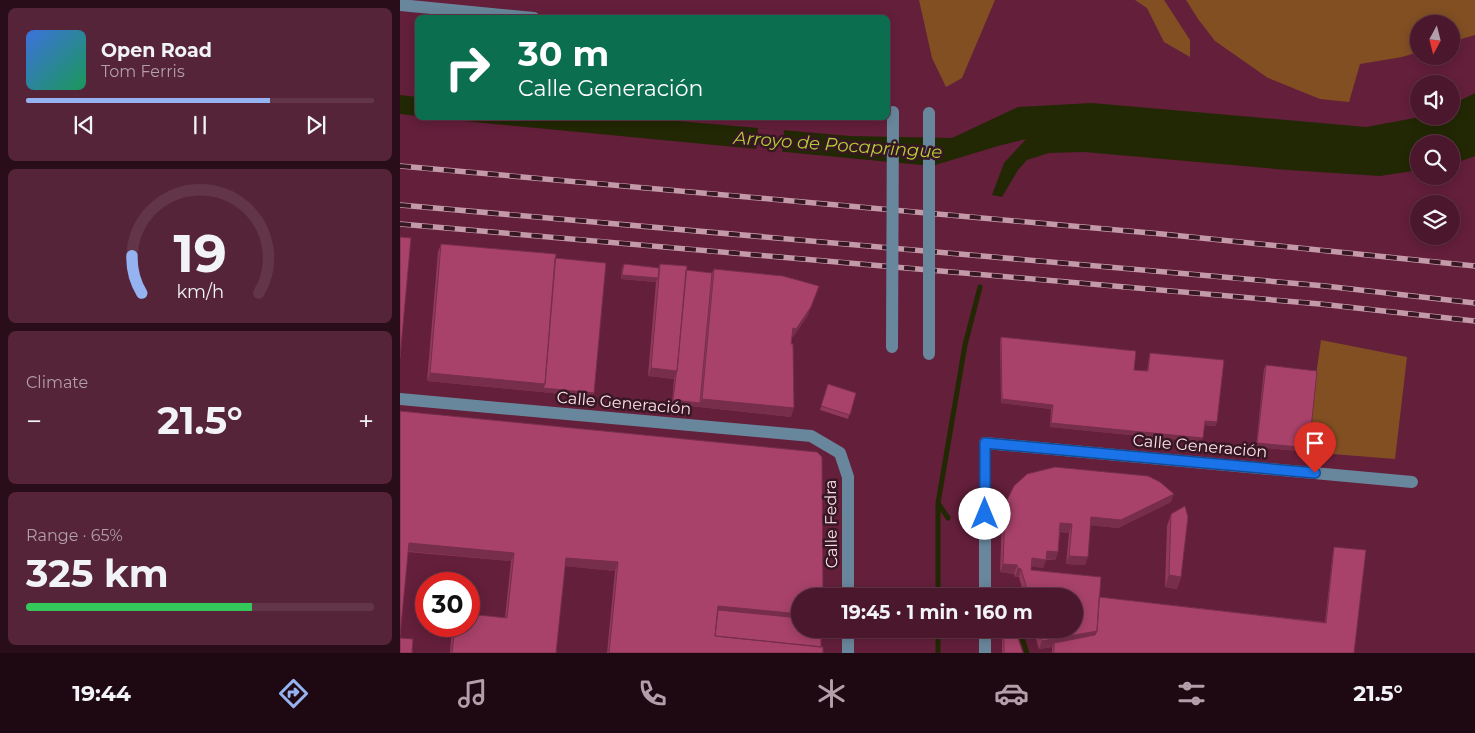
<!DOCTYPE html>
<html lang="en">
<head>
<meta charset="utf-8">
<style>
  body { margin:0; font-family:Montserrat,sans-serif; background:#552438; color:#f1f3f6; height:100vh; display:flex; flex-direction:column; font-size:19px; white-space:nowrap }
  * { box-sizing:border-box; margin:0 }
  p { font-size:16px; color:#b29fa9 }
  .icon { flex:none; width:28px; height:28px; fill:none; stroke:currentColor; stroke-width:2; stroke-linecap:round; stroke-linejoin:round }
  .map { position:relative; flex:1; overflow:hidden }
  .drawer { display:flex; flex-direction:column; gap:8px; padding:8px; background:#290d18; width:400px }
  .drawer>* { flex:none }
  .banner { position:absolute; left:15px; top:15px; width:475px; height:105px; border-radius:8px; box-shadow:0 2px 12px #0003,0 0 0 1px #623648; background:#0b6e4f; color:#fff; overflow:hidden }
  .needle { width:32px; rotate:187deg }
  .fabs { position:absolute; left:1010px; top:15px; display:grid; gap:10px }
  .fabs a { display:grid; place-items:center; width:50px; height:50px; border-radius:50%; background:#4b172c; box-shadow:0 2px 12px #0003,0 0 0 1px #623648; font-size:25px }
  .speed { position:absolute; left:15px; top:572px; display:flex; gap:10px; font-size:25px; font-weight:700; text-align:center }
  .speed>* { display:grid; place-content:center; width:65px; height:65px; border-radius:50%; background:#4b172c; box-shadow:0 2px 12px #0003,0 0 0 1px #623648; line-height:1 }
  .speed .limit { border:8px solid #d22; background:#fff; color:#111 }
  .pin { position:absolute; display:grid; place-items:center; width:42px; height:42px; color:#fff; margin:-51px -21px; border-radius:50% 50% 50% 0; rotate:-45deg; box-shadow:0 0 5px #0007 }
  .pin .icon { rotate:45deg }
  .me { position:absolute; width:55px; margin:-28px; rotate:0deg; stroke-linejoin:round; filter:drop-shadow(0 0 4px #0008) }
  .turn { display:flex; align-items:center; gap:18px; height:105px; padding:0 20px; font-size:22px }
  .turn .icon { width:65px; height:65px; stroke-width:2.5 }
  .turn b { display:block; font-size:35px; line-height:42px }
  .big { font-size:38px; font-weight:700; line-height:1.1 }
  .drawer .card { flex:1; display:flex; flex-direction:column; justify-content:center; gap:8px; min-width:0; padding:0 18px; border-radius:8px; background:#552438 }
  .drawer .dial { align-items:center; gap:0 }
  .dial svg { height:130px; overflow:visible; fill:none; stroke:#623648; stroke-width:7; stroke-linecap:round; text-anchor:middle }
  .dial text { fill:#f1f3f6; stroke:none }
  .song { display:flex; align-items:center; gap:15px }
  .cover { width:60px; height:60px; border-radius:8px; background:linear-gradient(135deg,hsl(220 70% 55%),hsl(150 70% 35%)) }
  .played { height:5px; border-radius:2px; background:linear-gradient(90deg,#95b2f1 70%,#623648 70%) }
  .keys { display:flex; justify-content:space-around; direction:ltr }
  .heat { display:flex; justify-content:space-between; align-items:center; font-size:28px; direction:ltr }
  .charge { height:8px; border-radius:4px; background:linear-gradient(90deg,#34c759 65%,#623648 0) }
  .trip { position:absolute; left:391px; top:588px; width:292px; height:50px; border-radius:25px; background:#4b172c; box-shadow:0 2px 12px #0003,0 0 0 1px #623648; font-weight:700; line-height:50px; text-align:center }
  .tab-bar { display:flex; height:80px; justify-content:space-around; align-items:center; background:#1e0912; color:#b29fa9 }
  .tab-bar .icon { width:35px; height:35px }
  .tab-bar .active { color:#95b2f1 }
  .tab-bar b { font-size:22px; color:#f1f3f6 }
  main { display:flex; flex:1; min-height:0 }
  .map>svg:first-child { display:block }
  .green { fill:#824f23 }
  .water { fill:#222804 }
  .pier { fill:#641f3b }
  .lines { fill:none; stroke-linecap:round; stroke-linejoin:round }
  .stream { stroke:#222804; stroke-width:5 }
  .minor { stroke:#69879c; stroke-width:12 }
  .rail-casing { stroke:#c49aa8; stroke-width:5.5 }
  .rail { stroke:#361723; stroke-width:4; stroke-dasharray:11; stroke-linecap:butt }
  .minor-bridge { stroke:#69879c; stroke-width:12 }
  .wall { fill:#90395b }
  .shaded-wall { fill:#762e4a }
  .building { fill:#a8426a; stroke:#762e4a }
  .route-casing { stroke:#114b97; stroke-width:12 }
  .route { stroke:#1a73e8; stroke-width:9 }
  .labels { text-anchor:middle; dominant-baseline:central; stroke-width:5; stroke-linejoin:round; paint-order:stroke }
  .street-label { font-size:16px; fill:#fde2e9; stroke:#361723 }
  .water-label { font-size:18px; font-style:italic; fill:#b6ce37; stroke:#361723 }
</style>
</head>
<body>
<main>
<section class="drawer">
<div class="card">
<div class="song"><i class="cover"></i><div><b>Open Road</b><p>Tom Ferris</p></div></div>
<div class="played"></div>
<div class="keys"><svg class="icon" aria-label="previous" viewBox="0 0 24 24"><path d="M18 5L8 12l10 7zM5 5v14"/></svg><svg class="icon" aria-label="pause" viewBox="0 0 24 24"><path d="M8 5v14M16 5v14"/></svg><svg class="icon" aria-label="next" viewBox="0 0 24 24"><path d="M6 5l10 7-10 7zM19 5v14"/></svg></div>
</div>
<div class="card dial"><svg viewBox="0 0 100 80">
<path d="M14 69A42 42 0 1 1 86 69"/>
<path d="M14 69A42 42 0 0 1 8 46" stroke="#95b2f1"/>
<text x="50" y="56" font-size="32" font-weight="700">19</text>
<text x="50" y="72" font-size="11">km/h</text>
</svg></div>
<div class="card"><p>Climate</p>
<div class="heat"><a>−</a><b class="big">21.5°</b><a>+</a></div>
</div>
<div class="card"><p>Range · 65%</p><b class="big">325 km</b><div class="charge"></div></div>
</section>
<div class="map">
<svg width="1075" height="653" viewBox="0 0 1075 653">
  <rect width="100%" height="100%" fill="#641f3b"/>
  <path class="green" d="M519,0h76l-33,78 -16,9 -14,-29z
    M735,0h29l26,40v17l-26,-15 -17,-34z
    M786,0h289v35l-24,7v-18h-32v28l-17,5 -42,7 -11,38 -29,-3 -52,-21 -53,-37 -17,-22z
    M921,340l86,17 -12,102 -88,-7 9,-77z"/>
  <path class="water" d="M1075,93v63l-22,8 -2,1v-21h-32v26l-39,6 -92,-6 -204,-18 -35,1 -22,7 -9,10 -16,27 -10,-2 12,-32 22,-24 -28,7 -66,20 -500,-48h211l207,18 102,2 66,-31 74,-4 274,24 59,-11h26v-11z
    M0,95l17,2v19l-17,-2z"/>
  <path class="pier" d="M358,128l26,2 -2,22 -26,-2z"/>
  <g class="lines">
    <path class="stream" d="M548,518l-10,-15 27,-158 15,-58
      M538,596v-92
      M619,629l8,24
      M538,653v-24"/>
    <path class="minor" d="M0,5l134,13
      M0,399l411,37 29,17 8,24v119
      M585,596v-153l427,39
      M585,629v24
      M448,653v-24"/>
    <defs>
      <path id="rail" d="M0,166l762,68 313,32
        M0,205l925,81 150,17
        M0,224l920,80 155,17"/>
    </defs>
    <use href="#rail" class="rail-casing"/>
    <use href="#rail" class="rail"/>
    <path class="minor-bridge" d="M529,113v241
      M492,347l1,-235"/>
  </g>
  <path class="wall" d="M41,244l114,14 38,139 -166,-16 11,-129z
    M224,264l35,4 1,-4 26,6 26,3 2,-4 94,46 -15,22h-1l-1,80 -119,-13 2,-25 -26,-3 8,-94 -35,-3 1,-11z
    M601,337l133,33 13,1 2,-14 1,-4 66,73 -12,-1 -3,17 -151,-15 1,-18 -50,-6 -1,-62z
    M866,365l41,87 -51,-5 8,-78z
    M428,384l28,9 -8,26 -28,-9z
    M0,411l400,185 21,51 2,6h-216l8,-82 -50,-5 -9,87h-106l2,-27h17l36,-8 6,-57 -103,-9z
    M607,500l164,2 -53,26 -28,-3 -5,40 -19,-1 3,-31 -9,-1 -2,20 -3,8h-9l-3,8 -12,-2v4l68,27 226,25 8,-71 1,-4 20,106h-302v-6l-13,2 -6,-20h42v-33h-51l-5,-19h-4l-1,-3 -14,-2 2,-54z
    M771,514l10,63 -4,12 -12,-2 2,-61z
    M602,629h13l8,24h-21z"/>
  <path class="shaded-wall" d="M222,275l36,3 -2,4 -35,-3z
    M411,307l-3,8 -15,22 -3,-1 3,-8z
    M251,368l26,3 -3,8 -26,-3z
    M30,373l115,11 49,9 -1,4 -166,-16z
    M302,399l92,9 -3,9 -119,-13 1,-4 27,3z
    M602,399l51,6 -2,4 -50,-6z
    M805,421l12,1 -1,4 -13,-1z
    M651,423l152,15 -2,4 -151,-15z
    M857,443l52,5 -2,4 -51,-5z
    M774,494l-3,8 -53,26 -30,-3 3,-8z
    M660,523l12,1 -3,9 -11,-2z
    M9,543l105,10 -3,8 -105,-10z
    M647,551l11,1 -3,8 -11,-1z
    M669,556l19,1 -3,8 -19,-1z
    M166,558l52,4 -3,9 -52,-5z
    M632,558l14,2 -3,8 -14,-2z
    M603,564l14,1 -3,9 -14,-2z
    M618,568l3,1 -2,8h-4z
    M769,575l12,2 -4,12 -12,-2z
    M318,606l82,8v8l-84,-8z
    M697,631l-3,8 -40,4 -2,4 -13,2 3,-8z"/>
  <path class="building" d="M0,237l11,1 -11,120z
    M41,244l115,10 -11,130 -115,-11z
    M155,258l51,5 -12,130 -51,-5 2,-4z
    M224,264l35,4 -1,10 -36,-3z
    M260,264l27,2 -10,105 -26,-3z
    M314,269l69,7 36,10 -8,21 -15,22 -3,-1 -2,16h2l1,64 -92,-9z
    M286,270l26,3 -12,130 -27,-3 3,-25 1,-4z
    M601,337l135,14 -2,19 14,1 2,-18 74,7 -7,62 -12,-1 -2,17 -152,-15 2,-18 -51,-6z
    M866,365l51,6 -8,77 -52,-5z
    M428,384l28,9 -6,22 -29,-9z
    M0,411l417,41 5,5 1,139h-23v18l-82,-8 -3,30 108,11v6h-214l9,-91 -52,-4 -10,95h-104l3,-27h14v-12l38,4 7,-65 -105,-10 -9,93z
    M655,467l93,9 12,6 14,12 -53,26 -30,-3 -3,40 -19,-1 3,-32 -12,-1 -2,29 -11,-1 -1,9 -14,-2 -1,12 70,7 -4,54 -55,10 -3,-12h36v-33h-46l-8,-27 -3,-1 -1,-3 -14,-1 2,-54 2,-10 7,-14 13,-12z
    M785,506l3,11 -7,60 -12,-2 2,-61z
    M934,547l32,3 -12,103h-300v-10l41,-8 2,-4 2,-34 227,26z
    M318,610l82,8v11h21v18l-106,-11z
    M604,629h11l8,24h-19z
    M0,638l13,1 -1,14h-12z"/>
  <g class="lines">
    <defs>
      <path id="route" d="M585,514v-71l330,30"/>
    </defs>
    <use href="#route" class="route-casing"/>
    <use href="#route" class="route"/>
  </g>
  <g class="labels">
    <g class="street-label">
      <text transform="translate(224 403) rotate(5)">Calle Generación</text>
      <text transform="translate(800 446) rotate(5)">Calle Generación</text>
      <text transform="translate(431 524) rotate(-91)">Calle Fedra</text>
    </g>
    <g class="water-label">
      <text transform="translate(438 145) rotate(4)">Arroyo de Pocapringue</text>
    </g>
  </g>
</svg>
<div class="fabs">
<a><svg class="needle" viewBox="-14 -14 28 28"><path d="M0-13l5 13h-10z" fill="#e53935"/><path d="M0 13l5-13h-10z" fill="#b29fa9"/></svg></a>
<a><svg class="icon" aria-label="sound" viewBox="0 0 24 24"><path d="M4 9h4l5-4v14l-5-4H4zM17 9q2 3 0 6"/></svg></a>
<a><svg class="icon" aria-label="search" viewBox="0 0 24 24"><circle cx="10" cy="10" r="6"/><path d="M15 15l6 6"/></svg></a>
<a><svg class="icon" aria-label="layers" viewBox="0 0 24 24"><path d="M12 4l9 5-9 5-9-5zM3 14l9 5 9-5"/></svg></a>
</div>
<div class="speed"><div class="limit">30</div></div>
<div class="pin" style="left:915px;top:473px;background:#d93025"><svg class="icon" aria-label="arrive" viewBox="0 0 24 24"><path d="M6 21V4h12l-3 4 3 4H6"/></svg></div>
<svg class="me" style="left:585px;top:514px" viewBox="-20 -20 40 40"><circle r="19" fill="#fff"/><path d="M0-13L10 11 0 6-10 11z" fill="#1a73e8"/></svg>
<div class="trip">19:45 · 1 min · 160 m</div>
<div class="banner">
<div class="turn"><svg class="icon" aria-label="right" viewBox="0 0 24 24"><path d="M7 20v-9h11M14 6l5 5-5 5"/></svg><div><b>30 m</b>Calle Generación</div></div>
</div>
</div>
</main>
<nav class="tab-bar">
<b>19:44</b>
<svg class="icon active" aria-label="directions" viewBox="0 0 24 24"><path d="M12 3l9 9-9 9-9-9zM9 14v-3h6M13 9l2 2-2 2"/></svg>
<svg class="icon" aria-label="music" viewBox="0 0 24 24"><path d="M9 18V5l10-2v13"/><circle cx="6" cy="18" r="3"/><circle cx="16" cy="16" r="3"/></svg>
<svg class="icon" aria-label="phone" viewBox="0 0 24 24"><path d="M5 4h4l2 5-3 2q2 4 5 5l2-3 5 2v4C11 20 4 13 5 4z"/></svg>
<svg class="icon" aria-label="climate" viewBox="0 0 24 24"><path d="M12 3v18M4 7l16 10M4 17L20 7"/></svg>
<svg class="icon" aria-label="car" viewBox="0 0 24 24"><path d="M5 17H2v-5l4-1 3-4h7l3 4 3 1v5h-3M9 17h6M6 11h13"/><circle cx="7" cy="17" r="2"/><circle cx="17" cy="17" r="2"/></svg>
<svg class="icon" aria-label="filters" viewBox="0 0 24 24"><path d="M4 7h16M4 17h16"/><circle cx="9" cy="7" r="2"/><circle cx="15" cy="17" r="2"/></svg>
<b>21.5°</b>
</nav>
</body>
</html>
